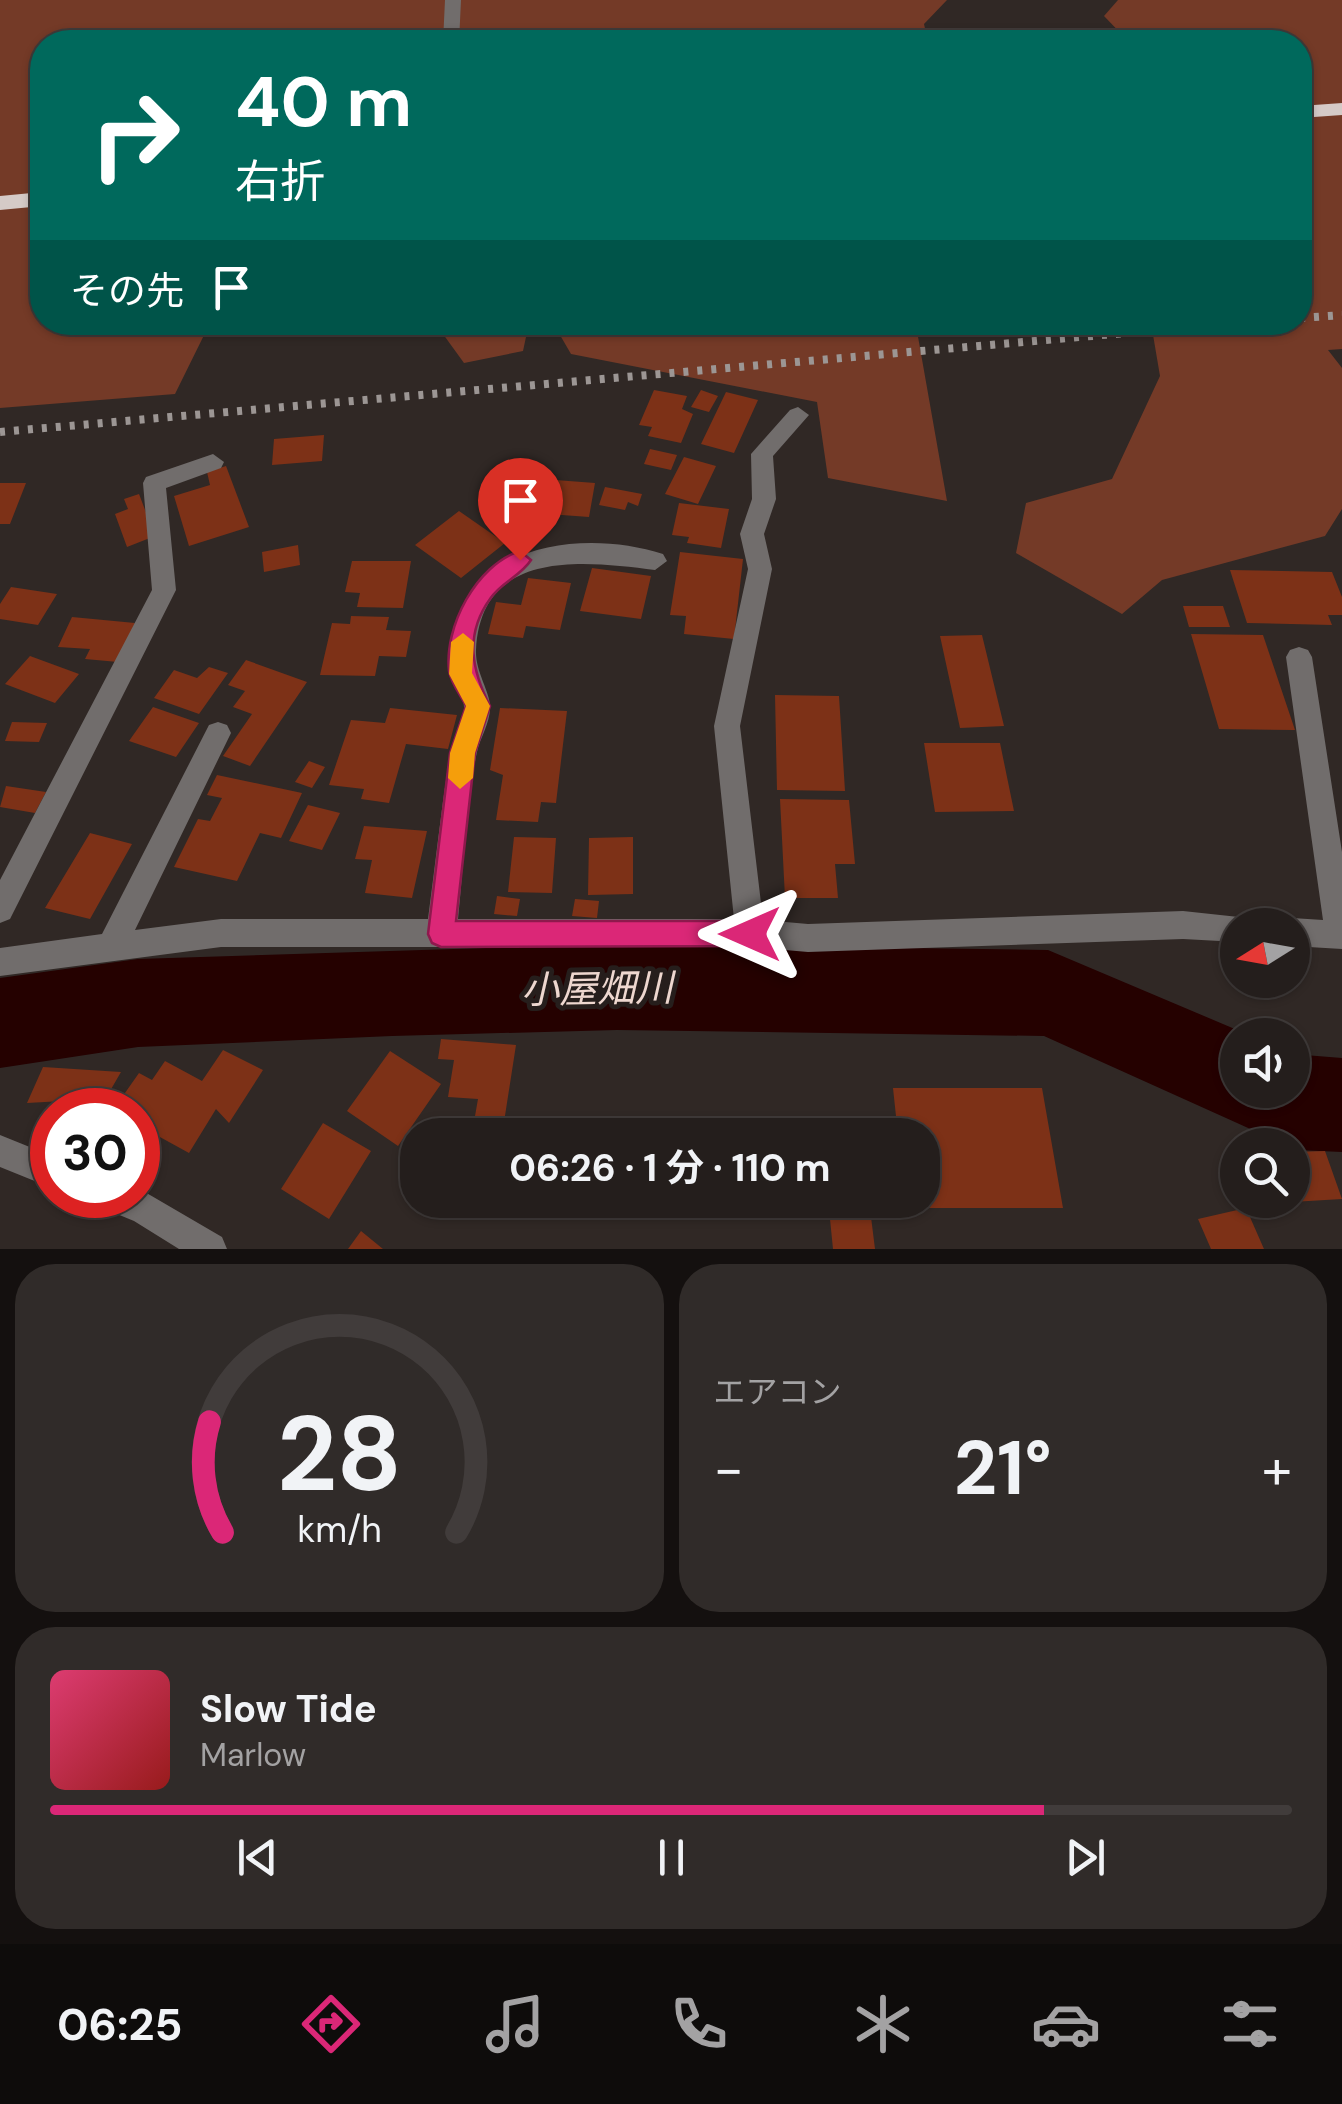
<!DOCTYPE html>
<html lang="ja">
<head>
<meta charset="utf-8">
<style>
  body { margin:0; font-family:"DM Sans","Noto Sans JP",sans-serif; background:#302b29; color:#f1f3f6; height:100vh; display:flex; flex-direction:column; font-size:38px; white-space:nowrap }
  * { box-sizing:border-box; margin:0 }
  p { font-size:32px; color:#a3a2a3 }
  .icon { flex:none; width:55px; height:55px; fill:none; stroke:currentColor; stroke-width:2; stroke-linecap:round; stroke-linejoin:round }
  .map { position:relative; height:1249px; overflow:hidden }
  .drawer { display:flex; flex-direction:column; gap:15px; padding:15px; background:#14100f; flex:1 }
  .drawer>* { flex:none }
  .hud { position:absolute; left:30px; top:30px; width:1282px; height:305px; border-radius:40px; box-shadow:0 2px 8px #0004,0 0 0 2px #413c3b; background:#00695c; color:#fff; overflow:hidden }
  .needle { width:65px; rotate:259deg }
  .tools { position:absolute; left:1220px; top:908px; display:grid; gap:20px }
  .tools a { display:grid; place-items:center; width:90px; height:90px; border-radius:50%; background:#241e1c; box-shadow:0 2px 8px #0004,0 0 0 2px #413c3b; font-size:50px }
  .speed { position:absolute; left:30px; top:1088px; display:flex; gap:20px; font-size:50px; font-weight:700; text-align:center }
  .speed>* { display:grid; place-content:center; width:130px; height:130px; border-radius:50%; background:#241e1c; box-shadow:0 2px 8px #0004,0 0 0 2px #413c3b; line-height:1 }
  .speed .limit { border:15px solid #d22; background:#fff; color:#111 }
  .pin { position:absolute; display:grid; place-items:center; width:85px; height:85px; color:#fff; margin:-102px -42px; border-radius:50% 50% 50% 0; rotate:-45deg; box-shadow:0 0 10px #0007 }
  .pin .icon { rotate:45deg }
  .me { position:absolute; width:110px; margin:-55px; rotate:270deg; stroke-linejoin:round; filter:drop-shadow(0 0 8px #0008) }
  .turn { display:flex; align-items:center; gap:35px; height:210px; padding:0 40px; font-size:45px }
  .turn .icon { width:130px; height:130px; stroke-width:2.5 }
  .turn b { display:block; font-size:70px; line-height:85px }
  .then { display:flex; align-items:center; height:95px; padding:0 40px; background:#0003; gap:20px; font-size:38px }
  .big { font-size:75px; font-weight:700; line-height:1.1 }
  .drawer .widget { flex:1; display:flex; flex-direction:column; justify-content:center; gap:15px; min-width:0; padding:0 35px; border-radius:40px; background:#302b29 }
  .drawer .dial { align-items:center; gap:0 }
  .dial svg { height:260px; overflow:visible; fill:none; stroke:#413c3b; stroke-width:7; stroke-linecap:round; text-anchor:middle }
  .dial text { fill:#f1f3f6; stroke:none }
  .song { display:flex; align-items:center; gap:30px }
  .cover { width:120px; height:120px; border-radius:15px; background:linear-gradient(135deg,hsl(340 70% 55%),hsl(0 70% 35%)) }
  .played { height:10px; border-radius:5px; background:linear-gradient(90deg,#db2777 80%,#413c3b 80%) }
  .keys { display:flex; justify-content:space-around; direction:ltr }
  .heat { display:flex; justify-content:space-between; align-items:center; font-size:55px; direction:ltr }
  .drawer .tiles { flex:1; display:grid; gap:15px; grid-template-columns:1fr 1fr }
  .widget:last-child { grid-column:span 2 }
  .trip { position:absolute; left:400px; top:1118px; width:540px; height:100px; border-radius:40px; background:#241e1c; box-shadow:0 2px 8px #0004,0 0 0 2px #413c3b; font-weight:700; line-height:100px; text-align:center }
  .dock { display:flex; height:160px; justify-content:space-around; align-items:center; background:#0e0c0b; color:#a3a2a3 }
  .dock .icon { width:70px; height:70px }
  .dock .selected { color:#db2777 }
  .dock b { font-size:45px; color:#f1f3f6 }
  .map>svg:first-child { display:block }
  .green { fill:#743a27 }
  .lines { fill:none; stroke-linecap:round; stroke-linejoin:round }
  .river { fill:#250100; fill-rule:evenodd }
  .building { fill:#7d3117 }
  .minor { fill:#716d6c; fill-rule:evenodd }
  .highway { fill:#d5cac7; fill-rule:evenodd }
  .rail { stroke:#9c9694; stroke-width:8; stroke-dasharray:5 9; stroke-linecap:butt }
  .route { fill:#db2777; stroke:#8e194d; stroke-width:2.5 }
  .slow { fill:#f59e0b }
  .labels { text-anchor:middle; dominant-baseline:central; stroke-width:10; stroke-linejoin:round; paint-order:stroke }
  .near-water-label { font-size:38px; font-style:italic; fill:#eed7cf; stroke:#261e1c }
</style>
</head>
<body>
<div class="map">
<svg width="1342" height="1249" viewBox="0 0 1342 1249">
  <rect width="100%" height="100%" fill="#302825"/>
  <path class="green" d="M0,0h947l-23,24 4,18h-886v280l168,1 -35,71 -175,14z
    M1118,0h224v349l-14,1 14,18v141l-17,27 -163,44 -40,34 -106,-61 10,-50 86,-24 48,-103 -9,-53 149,-1v-280h-171l-25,-26z
    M435,323h94l-6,28 -59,12z
    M553,323h461l-97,8 30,170 -119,-23 -11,-76 -246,-48z"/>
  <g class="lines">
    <path class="river" d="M617,944l431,6 201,85h-11v55h54v-36l50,4v94l-45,-2 -253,-114 -427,-6 -225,6 -254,11 -138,21v-90l138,-19z"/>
  </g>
  <path class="building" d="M654,390l33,6 -5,13 11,5 -12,29 -33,-7 4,-9 -13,-2z
    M701,390l17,6 -9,16 -18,-5z
    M726,392l32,8 -24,53 -33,-9z
    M324,435l-2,26 -50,4 2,-26z
    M650,449l27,6 -6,15 -27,-6z
    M684,457l32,9 -18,38 -33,-10z
    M226,466l23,61 -60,19 -15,-50 36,-11 -3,-13z
    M529,478l66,5 -6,34 -68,-5z
    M0,483h26l-16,41h-10z
    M605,487l37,7 -4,12 -10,-4 -3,8 -26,-5z
    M139,494l16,42 -28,11 -12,-33 13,-5 -4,-10z
    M679,503l50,6 -8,39 -34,-5 2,-6 -17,-2z
    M459,511l46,32 -44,35 -46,-33z
    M298,545l2,20 -36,7 -2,-20z
    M680,552l63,7 -9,80 -50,-5 2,-18 -16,-1z
    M352,561h59l-8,47 -46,-1 3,-14 -15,-1z
    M592,568l59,8 -10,43 -61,-8z
    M1230,570l102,2 10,25v18h-14l4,10 -85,-2z
    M528,578l43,5 -11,47 -34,-4 -3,12 -35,-4 8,-32 25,3z
    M11,587l46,7 -19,31 -38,-6v-15z
    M1183,606h40l7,21h-41z
    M351,616l38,1 -3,13 25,1 -5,26 -27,-1 -4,20 -55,-1 12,-52 18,1z
    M72,617l63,6 -17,39 -33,-3 5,-10 -32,-2z
    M1191,634l72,1 32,95 -76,-1z
    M982,635l22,91 -44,2 -20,-92z
    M30,656l49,18 -24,29 -50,-19z
    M246,660l61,22 -57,84 -27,-10 29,-42 -19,-7 12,-16 -17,-6z
    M209,667l19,6 -29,41 -45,-16 20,-28 23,8z
    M775,695l64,1 6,95 -68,-1z
    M153,707l46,16 -23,34 -47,-16z
    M390,708l67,7 -9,34 -42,-5 -17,59 -28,-4 3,-10 -35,-4 22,-65 34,3z
    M500,708l67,3 -11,92 -15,-1 -3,20 -42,-2 7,-45 -13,-5z
    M12,722l35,1 -8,19 -34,-1z
    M924,743h76l14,68 -79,1z
    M309,761l16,6 -13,21 -17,-6z
    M217,775l85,18 -21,45 -21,-5 -23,48 -63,-14 24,-48 12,2 12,-23 -15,-3z
    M6,786l40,6 -11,21 -35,-6z
    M780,799l69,1 6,64h-20l3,34h-53z
    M308,805l32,8 -18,37 -33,-9z
    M364,826l63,5 -15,67 -47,-5 7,-33 -17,-1z
    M90,833l42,11 -42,75 -45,-11z
    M514,837l42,1 -4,55 -44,-1z
    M633,837v57l-45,1 1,-57z
    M497,896l23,3 -3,17 -23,-2z
    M575,899l24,2 -2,17 -25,-2z
    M441,1039l75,6 -14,90 -30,-2 6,-34 -30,-2 6,-37 -16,-1z
    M223,1050l40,20 -34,53 -13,-14 -27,44 -51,-28v-15h-25l26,-37 13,7 13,-19 37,20z
    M390,1051l51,33 -43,62 -51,-35z
    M43,1067l78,5 -22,38h-37l1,-9 -36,2z
    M893,1088h149l21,120h-158v-8h17v-65h-24z
    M323,1123l48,28 -42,68 -48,-30z
    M889,1127l2,8h-54l-1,-5z
    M1325,1151l17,48 -50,3v-50z
    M845,1200h55l2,15 -31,2 4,32h-42l-4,-40h17z
    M1246,1208l18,41h-53l-13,-30z
    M361,1231l22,18h-35z"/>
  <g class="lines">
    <path class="minor" d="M445,0h16l-2,42h-16z
      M798,407l11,8 -36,41 3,43 -12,35 8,35 -32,157 23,194 45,4 375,-13 65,7 3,7h-13v17l-55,-3 -375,13 -58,-5h-529l-221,29v-28l102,-14 107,-209 9,-3 9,3 4,8 -96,197 86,-11h207c7,-53 13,-107 21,-160 2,-17 16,-35 15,-52 0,-17 -16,-33 -13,-59 10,-104 130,-120 212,-94l4,7 -12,9c-72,-9 -174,-22 -179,80 -1,22 15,43 14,58 0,15 -10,30 -13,44 -12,54 -13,112 -19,167h276l-20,-193 34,-157 -8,-35 12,-35 -1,-45 39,-44z
      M213,454l11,8 -3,6 -55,20 10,102 -166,329 -10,4v-43l152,-290 -9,-107 3,-6z
      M1299,647l9,3 4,7 30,195v97l-50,-3v-21h-12l12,-7 31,2 -37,-263 4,-7z
      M0,1135l52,21v32l-52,-21z
      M138,1188l84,49 5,12h-48l-45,-28 -34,-14 -5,-12h43z"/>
    <path class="highway" d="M1342,103v12l-42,3v-12z
      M42,192v14l-42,4v-14z"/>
    <path class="rail" d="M1300,318l42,-3
      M0,432l1251,-110"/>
  </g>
  <path class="route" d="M520,551l11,9c-10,16 -31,23 -41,39 -26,36 -18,72 0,107l-15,47 -19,168h294l10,3 4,10 -4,9 -10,3 -309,1 -9,-4 -4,-9 22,-181 16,-47c-5,-10 -15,-23 -17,-35 -5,-44 27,-106 71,-120z"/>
  <path class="slow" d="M463,633l11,9 -2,31 18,33 -15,47 -2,25 -13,11 -12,-11 2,-25 16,-47 -17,-32 2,-32z"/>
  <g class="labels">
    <g class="near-water-label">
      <text transform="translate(597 989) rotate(-1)">小屋畑川</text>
    </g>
  </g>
</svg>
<div class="tools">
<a><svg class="needle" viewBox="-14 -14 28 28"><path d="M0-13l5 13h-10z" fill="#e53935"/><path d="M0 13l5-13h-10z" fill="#a3a2a3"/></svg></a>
<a><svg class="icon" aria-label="sound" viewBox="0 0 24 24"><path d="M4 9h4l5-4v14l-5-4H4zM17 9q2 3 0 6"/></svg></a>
<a><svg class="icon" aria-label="search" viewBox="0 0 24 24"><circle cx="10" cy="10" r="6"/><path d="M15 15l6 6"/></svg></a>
</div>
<div class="speed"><div class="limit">30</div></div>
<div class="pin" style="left:520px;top:560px;background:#d93025"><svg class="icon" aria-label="arrive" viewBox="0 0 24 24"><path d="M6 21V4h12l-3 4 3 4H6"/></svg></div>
<svg class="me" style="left:750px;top:934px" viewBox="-20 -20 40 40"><path d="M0-17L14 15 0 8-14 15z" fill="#db2777" stroke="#fff" stroke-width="4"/></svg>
<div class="trip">06:26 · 1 分 · 110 m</div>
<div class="hud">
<div class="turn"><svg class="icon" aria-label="right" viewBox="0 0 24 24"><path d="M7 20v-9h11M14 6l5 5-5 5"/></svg><div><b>40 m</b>右折</div></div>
<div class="then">その先<svg class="icon" aria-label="arrive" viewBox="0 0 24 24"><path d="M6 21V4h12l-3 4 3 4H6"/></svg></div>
</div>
</div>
<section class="drawer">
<div class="tiles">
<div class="widget dial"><svg viewBox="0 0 100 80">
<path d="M14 69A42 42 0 1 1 86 69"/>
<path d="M14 69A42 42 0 0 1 10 35" stroke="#db2777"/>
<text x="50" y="56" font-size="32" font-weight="700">28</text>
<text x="50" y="72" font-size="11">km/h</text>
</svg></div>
<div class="widget"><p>エアコン</p>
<div class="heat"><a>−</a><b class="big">21°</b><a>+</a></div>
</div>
<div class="widget">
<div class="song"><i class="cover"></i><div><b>Slow Tide</b><p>Marlow</p></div></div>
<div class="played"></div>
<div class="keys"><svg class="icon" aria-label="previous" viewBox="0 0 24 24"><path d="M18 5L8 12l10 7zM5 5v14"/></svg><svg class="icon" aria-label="pause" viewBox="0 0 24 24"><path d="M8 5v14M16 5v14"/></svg><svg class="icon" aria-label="next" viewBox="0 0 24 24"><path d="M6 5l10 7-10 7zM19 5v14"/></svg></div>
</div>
</div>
</section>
<nav class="dock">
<b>06:25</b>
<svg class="icon selected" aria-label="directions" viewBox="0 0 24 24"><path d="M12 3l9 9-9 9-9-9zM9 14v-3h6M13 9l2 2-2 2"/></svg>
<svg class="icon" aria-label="music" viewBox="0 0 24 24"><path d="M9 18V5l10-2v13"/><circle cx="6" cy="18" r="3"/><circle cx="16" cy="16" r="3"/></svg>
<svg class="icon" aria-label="phone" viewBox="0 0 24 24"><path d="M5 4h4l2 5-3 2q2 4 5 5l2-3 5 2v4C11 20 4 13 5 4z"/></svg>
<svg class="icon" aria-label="climate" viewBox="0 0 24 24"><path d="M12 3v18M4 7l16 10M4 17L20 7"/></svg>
<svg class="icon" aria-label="car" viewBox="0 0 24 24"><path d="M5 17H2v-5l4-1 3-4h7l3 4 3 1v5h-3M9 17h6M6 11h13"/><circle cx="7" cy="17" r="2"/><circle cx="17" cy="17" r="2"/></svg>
<svg class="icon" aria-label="filters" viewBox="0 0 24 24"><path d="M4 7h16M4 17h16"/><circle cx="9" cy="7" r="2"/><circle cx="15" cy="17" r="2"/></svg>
</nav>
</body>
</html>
